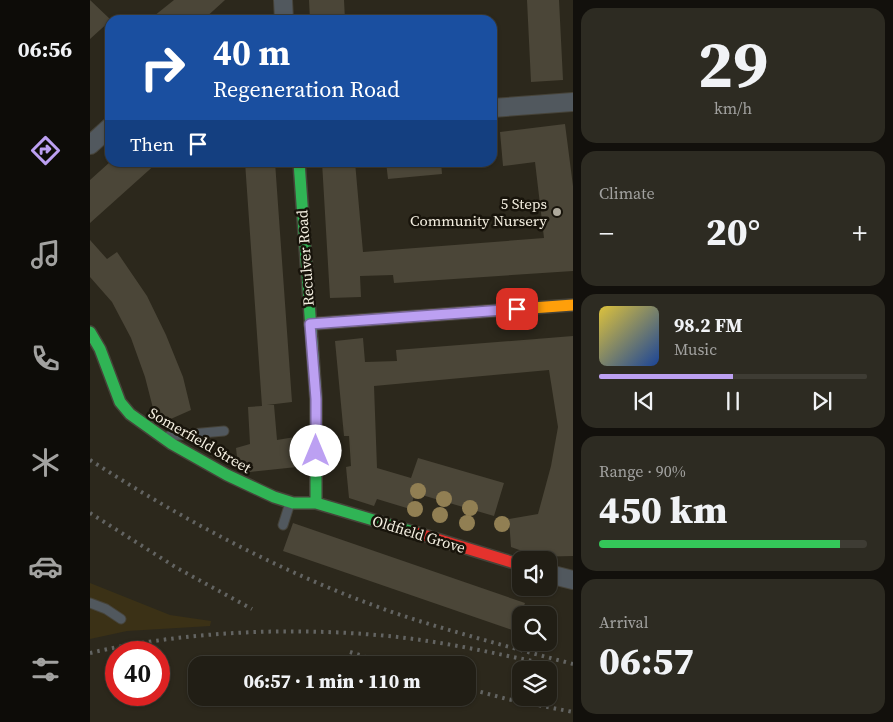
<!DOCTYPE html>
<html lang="en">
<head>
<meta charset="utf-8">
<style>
  body { margin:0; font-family:"Source Serif 4",serif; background:#2d2b22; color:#f1f3f6; height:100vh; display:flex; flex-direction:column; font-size:19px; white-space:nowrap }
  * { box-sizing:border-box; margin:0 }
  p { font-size:16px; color:#a2a2a0 }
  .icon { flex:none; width:28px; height:28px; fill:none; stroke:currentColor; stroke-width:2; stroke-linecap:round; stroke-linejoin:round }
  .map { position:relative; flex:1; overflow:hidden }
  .side { display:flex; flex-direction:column; gap:8px; padding:8px; background:#12100c; width:320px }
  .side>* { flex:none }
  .banner { position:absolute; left:15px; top:15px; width:392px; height:152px; border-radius:15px; box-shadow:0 1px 4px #0004,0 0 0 1px #3e3c34; background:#1a4fa0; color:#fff; overflow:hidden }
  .buttons { position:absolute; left:422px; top:551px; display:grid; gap:10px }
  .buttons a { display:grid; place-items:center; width:45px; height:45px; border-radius:10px; background:#211e15; box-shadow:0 1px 4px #0004,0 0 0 1px #3e3c34; font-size:25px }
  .speed { position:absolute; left:15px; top:641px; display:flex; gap:10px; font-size:25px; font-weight:700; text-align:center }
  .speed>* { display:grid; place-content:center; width:65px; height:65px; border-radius:50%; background:#211e15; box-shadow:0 1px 4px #0004,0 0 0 1px #3e3c34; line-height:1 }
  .speed .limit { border:8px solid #d22; background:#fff; color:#111 }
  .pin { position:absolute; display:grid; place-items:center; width:42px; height:42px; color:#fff; margin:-21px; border-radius:10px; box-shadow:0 2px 8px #0006 }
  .me { position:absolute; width:55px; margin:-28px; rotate:0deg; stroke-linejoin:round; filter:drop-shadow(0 0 4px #0008) }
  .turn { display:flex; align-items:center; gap:18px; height:105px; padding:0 25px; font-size:22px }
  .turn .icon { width:65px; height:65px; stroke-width:2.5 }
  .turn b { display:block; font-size:35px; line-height:42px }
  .then { display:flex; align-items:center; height:48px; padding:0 25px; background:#0003; gap:10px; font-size:19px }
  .big { font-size:38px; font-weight:800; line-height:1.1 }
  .side .card { flex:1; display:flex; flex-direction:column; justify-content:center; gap:8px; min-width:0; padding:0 18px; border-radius:15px; background:#2d2b22 }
  .side .dial { align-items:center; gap:0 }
  .dial b { font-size:65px; line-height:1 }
  .song { display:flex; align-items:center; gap:15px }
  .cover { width:60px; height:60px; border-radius:8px; background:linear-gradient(135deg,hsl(50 70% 55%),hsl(220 70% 35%)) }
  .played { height:5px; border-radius:2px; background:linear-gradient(90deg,#bca0f2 50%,#3e3c34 50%) }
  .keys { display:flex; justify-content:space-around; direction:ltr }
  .heat { display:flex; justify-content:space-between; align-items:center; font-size:28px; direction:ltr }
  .charge { height:8px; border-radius:4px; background:linear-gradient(90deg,#34c759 90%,#3e3c34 0) }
  .trip { position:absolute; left:98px; top:656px; width:288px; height:50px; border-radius:15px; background:#211e15; box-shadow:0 1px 4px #0004,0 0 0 1px #3e3c34; font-weight:800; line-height:50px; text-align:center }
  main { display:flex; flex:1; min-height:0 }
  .tabs { display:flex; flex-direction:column; width:90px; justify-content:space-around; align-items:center; background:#0d0c08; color:#a2a2a0 }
  .tabs .icon { width:35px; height:35px }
  .tabs .active { color:#bca0f2 }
  .tabs b { font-size:22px; color:#f1f3f6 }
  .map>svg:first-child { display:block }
  .built { fill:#3b3116 }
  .building { fill:#4b4638 }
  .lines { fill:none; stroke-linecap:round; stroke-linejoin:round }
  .lane-casing { stroke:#464339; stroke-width:11 }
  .street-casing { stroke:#464339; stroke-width:20 }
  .fast-casing { stroke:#464339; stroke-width:14 }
  .slow-casing { stroke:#464339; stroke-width:14 }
  .jam-casing { stroke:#464339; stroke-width:14 }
  .lane { stroke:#51585e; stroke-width:9 }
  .street { stroke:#51585e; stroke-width:18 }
  .fast { stroke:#30b455; stroke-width:11 }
  .slow { stroke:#ff9f0a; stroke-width:11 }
  .jam { stroke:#e5322d; stroke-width:11 }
  .rail { stroke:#636462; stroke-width:4; stroke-dasharray:2.5 5; stroke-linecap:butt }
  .tree { fill:#917f53 }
  .route-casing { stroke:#7a689d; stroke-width:12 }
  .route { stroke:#bca0f2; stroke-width:9 }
  .poi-dot { fill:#aea99c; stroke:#18140b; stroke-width:2 }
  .labels { text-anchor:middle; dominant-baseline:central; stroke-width:5; stroke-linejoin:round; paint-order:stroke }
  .poi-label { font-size:15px; fill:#f4efe1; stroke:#18140b; text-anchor:end }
  .street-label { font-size:15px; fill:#f4efe1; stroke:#18140b }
</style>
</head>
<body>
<main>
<nav class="tabs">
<b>06:56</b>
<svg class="icon active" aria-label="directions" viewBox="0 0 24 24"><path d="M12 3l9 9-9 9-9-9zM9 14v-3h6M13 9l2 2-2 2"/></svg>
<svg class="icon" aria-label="music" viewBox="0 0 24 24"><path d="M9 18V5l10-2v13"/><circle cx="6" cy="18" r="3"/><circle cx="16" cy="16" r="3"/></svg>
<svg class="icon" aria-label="phone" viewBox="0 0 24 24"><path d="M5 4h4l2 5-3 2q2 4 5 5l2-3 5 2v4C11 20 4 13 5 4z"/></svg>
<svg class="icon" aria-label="climate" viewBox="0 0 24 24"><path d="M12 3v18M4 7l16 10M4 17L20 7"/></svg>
<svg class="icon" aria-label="car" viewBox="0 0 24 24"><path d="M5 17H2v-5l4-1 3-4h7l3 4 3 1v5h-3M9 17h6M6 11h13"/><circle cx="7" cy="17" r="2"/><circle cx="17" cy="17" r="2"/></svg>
<svg class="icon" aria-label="filters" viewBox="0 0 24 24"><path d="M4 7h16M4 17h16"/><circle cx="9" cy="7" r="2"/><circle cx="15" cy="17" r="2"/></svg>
</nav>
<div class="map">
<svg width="483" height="722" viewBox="0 0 483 722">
  <rect width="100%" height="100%" fill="#2c281c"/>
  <path class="built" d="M0,583l80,32 41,6 -1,5 -83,5 -37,8z"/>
  <path class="building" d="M0,0l21,20 -21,19z
    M84,0h51l-22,20h-54z
    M219,0h35l1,20h-35z
    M437,0h32l4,80 -32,2z
    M475,124l8,62v85l-179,12 -1,-8 -33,1 1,21 -31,1 -8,-136h33l8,90 181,-14 -9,-76 -32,4 -3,-34z
    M20,162h48l-68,61v-43z
    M155,162h30l17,240 -25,3h7l3,35 18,-3 2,30 -47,5 -12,-6 -2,-18 14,-4 -2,-37 14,-1z
    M296,162h55l1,12 -54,5z
    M0,240l17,19 10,-7 30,44 19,39 17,42 8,33 -27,12 -9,-6 -10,-39 -14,-39 -19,-36 -22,-25z
    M483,336v220l-41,1 -7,-5 -14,-5 -2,-28 29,-5 13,-48 7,-39 -9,-57 -175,16 3,82 34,10 7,-20 86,25 -10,33 -79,-23 -5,16 -33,-10 -3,7 -25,-8 -3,-31 5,-1 -2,-30h-5l-9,-95 28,-3 2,24 32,-1 -1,-11z
    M203,523l232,80 -10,28 -232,-80z"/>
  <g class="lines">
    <defs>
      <path id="lane" d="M79,436l55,-5
        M193,525l7,-22
        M0,603l16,6 15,10"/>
      <path id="street" d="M193,0l1,20
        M402,108l81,-6
        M0,145l20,-18
        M459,574l24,6"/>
      <path id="fast" d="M209,162l17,237v104
        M0,332l10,17 20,53 10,12 42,30 55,31 47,22 19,6h23l101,30"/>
      <path id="slow" d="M220,324l263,-19"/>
      <path id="jam" d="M327,533l104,32"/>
    </defs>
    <use href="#lane" class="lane-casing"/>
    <use href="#street" class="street-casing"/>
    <use href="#fast" class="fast-casing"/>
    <use href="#slow" class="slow-casing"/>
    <use href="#jam" class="jam-casing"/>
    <use href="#lane" class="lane"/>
    <use href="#street" class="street"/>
    <use href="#fast" class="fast"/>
    <use href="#slow" class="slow"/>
    <use href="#jam" class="jam"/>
    <path class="rail" d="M0,460c101,65 211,123 326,160 52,16 104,30 157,44
      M0,513l87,55 75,41
      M260,652l41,13
      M0,653c99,-23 215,-27 316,-15 49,6 97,17 145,27
      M376,688l41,11 66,13"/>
  </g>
  <g class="tree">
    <circle cx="328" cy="491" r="8"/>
    <circle cx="354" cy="499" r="8"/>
    <circle cx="380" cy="508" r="8"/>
    <circle cx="325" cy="509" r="8"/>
    <circle cx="350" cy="515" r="8"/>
    <circle cx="377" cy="523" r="8"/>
    <circle cx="412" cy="524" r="8"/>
  </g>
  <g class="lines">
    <defs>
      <path id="route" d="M226,451v-52l-6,-75 207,-15"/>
    </defs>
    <use href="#route" class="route-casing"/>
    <use href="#route" class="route"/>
  </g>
  <circle class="poi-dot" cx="467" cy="212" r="5"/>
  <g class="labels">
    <g class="poi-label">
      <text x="457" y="203">5 Steps<tspan x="457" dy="17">Community Nursery</tspan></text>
    </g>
    <g class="street-label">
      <text transform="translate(215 258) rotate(-94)">Reculver Road</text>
      <text transform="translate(110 440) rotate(30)">Somerfield Street</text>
      <text transform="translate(329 534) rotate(17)">Oldfield Grove</text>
    </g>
  </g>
</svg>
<div class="buttons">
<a><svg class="icon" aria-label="sound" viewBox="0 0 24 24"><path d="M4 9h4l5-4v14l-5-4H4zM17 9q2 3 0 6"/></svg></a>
<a><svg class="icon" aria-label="search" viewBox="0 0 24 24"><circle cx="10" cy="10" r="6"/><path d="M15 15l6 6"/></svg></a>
<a><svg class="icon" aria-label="layers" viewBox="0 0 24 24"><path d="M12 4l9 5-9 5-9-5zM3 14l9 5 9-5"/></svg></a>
</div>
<div class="speed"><div class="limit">40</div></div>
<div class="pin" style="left:427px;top:309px;background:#d93025"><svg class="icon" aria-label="arrive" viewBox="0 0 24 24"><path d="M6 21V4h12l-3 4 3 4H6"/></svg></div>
<svg class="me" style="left:226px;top:451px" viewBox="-20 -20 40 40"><circle r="19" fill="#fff"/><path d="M0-13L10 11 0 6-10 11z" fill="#bca0f2"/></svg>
<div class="trip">06:57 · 1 min · 110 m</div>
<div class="banner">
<div class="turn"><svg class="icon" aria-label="right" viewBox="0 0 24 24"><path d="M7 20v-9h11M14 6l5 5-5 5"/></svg><div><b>40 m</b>Regeneration Road</div></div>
<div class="then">Then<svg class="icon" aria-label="arrive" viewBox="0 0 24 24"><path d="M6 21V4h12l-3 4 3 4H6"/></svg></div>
</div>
</div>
<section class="side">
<div class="card dial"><b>29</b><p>km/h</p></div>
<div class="card"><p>Climate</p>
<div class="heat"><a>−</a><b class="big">20°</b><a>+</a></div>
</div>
<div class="card">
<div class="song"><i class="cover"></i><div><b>98.2 FM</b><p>Music</p></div></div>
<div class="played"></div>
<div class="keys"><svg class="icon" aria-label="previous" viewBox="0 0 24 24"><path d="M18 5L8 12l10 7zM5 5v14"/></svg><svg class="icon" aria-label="pause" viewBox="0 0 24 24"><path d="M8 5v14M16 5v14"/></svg><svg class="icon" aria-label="next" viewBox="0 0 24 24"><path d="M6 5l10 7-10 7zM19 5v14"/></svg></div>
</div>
<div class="card"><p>Range · 90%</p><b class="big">450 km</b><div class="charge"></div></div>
<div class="card"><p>Arrival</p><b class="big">06:57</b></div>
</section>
</main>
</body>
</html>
